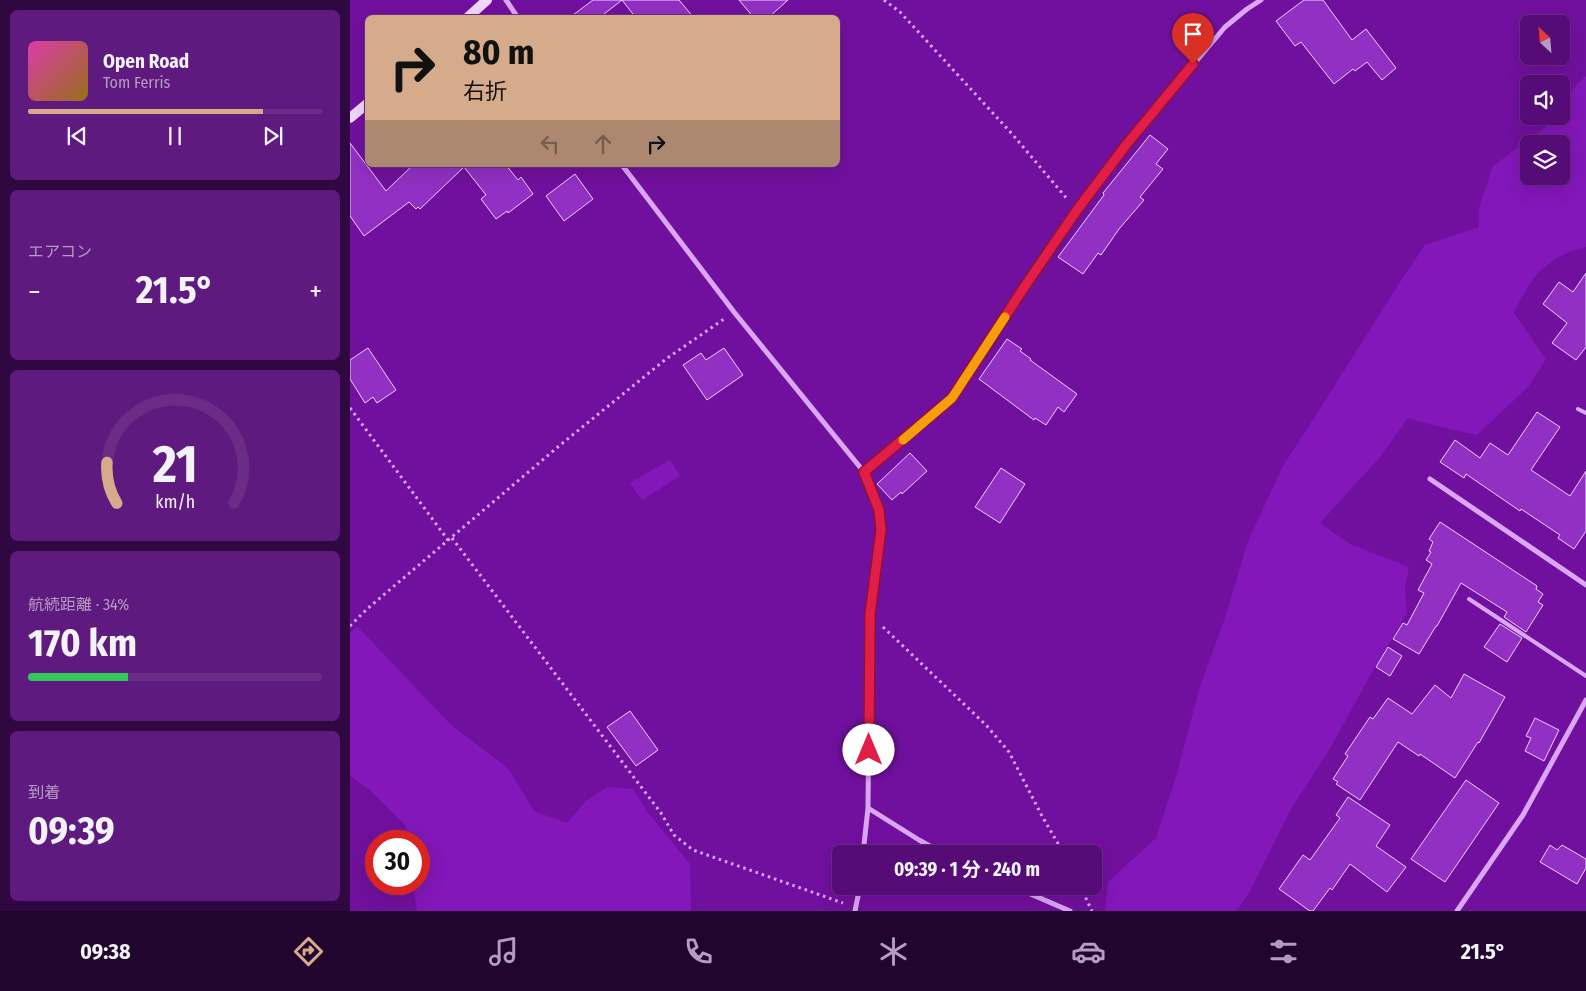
<!DOCTYPE html>
<html lang="ja">
<head>
<meta charset="utf-8">
<style>
  body { margin:0; font-family:"Fira Sans Condensed","Noto Sans JP",sans-serif; background:#5e1a7e; color:#f1f3f6; height:100vh; display:flex; flex-direction:column; font-size:19px; white-space:nowrap }
  * { box-sizing:border-box; margin:0 }
  p { font-size:16px; color:#b69bc5 }
  .icon { flex:none; width:28px; height:28px; fill:none; stroke:currentColor; stroke-width:2; stroke-linecap:round; stroke-linejoin:round }
  .map { position:relative; flex:1; overflow:hidden }
  .sheet { display:flex; flex-direction:column; gap:10px; padding:10px; background:#2f0741; width:350px }
  .sheet>* { flex:none }
  .top-card { position:absolute; left:15px; top:15px; width:475px; height:152px; border-radius:8px; box-shadow:0 5px 20px #0002,0 0 0 1px #6b2c88; background:#d6ab8b; color:#111; overflow:hidden }
  .needle { width:32px; rotate:334deg }
  .tools { position:absolute; left:1170px; top:15px; display:grid; gap:10px }
  .tools a { display:grid; place-items:center; width:50px; height:50px; border-radius:8px; background:#550c76; box-shadow:0 5px 20px #0002,0 0 0 1px #6b2c88; font-size:25px }
  .speed { position:absolute; left:15px; top:830px; display:flex; gap:10px; font-size:25px; font-weight:700; text-align:center }
  .speed>* { display:grid; place-content:center; width:65px; height:65px; border-radius:50%; background:#550c76; box-shadow:0 5px 20px #0002,0 0 0 1px #6b2c88; line-height:1 }
  .speed .limit { border:8px solid #d22; background:#fff; color:#111 }
  .pin { position:absolute; display:grid; place-items:center; width:42px; height:42px; color:#fff; margin:-51px -21px; border-radius:50% 50% 50% 0; rotate:-45deg; box-shadow:0 0 5px #0007 }
  .pin .icon { rotate:45deg }
  .me { position:absolute; width:55px; margin:-28px; rotate:0deg; stroke-linejoin:round; filter:drop-shadow(0 0 4px #0008) }
  .turn { display:flex; align-items:center; gap:18px; height:105px; padding:0 15px; font-size:22px }
  .turn .icon { width:65px; height:65px; stroke-width:2.5 }
  .turn b { display:block; font-size:35px; line-height:42px }
  .lanes { display:flex; align-items:center; height:48px; padding:0 15px; background:#0003; justify-content:center; gap:25px; direction:ltr }
  .lanes .off { opacity:.35 }
  .big { font-size:38px; font-weight:700; line-height:1.1 }
  .sheet .tile { flex:1; display:flex; flex-direction:column; justify-content:center; gap:8px; min-width:0; padding:0 18px; border-radius:8px; background:#5e1a7e }
  .sheet .dial { align-items:center; gap:0 }
  .dial svg { height:130px; overflow:visible; fill:none; stroke:#6b2c88; stroke-width:7; stroke-linecap:round; text-anchor:middle }
  .dial text { fill:#f1f3f6; stroke:none }
  .song { display:flex; align-items:center; gap:15px }
  .cover { width:60px; height:60px; border-radius:8px; background:linear-gradient(135deg,hsl(320 70% 55%),hsl(40 70% 35%)) }
  .played { height:5px; border-radius:2px; background:linear-gradient(90deg,#d6ab8b 80%,#6b2c88 80%) }
  .keys { display:flex; justify-content:space-around; direction:ltr }
  .heat { display:flex; justify-content:space-between; align-items:center; font-size:28px; direction:ltr }
  .charge { height:8px; border-radius:4px; background:linear-gradient(90deg,#34c759 34%,#6b2c88 0) }
  .trip { position:absolute; left:482px; top:845px; width:270px; height:50px; border-radius:8px; background:#550c76; box-shadow:0 5px 20px #0002,0 0 0 1px #6b2c88; font-weight:700; line-height:50px; text-align:center }
  .tabs { display:flex; height:80px; justify-content:space-around; align-items:center; background:#22052f; color:#b69bc5 }
  .tabs .icon { width:35px; height:35px }
  .tabs .on { color:#d6ab8b }
  .tabs b { font-size:22px; color:#f1f3f6 }
  main { display:flex; flex:1; min-height:0 }
  .map>svg:first-child { display:block }
  .green { fill:#8317b9; fill-rule:evenodd }
  .building { fill:#9230c3; stroke:#eecffe }
  .lines { fill:none; stroke-linecap:round; stroke-linejoin:round }
  .path { stroke:#dba6f5; stroke-width:3; stroke-dasharray:2.5 4; stroke-linecap:butt }
  .lane { stroke:#dba6f5; stroke-width:4 }
  .street { stroke:#dba6f5; stroke-width:5 }
  .secondary { stroke:#f1d6fe; stroke-width:10 }
  .route-casing { stroke:#92132f; stroke-width:12 }
  .route { stroke:#e11d48; stroke-width:9 }
  .slow { stroke:#f59e0b; stroke-width:9 }
</style>
</head>
<body>
<main>
<section class="sheet">
<div class="tile">
<div class="song"><i class="cover"></i><div><b>Open Road</b><p>Tom Ferris</p></div></div>
<div class="played"></div>
<div class="keys"><svg class="icon" aria-label="previous" viewBox="0 0 24 24"><path d="M18 5L8 12l10 7zM5 5v14"/></svg><svg class="icon" aria-label="pause" viewBox="0 0 24 24"><path d="M8 5v14M16 5v14"/></svg><svg class="icon" aria-label="next" viewBox="0 0 24 24"><path d="M6 5l10 7-10 7zM19 5v14"/></svg></div>
</div>
<div class="tile"><p>エアコン</p>
<div class="heat"><a>−</a><b class="big">21.5°</b><a>+</a></div>
</div>
<div class="tile dial"><svg viewBox="0 0 100 80">
<path d="M14 69A42 42 0 1 1 86 69"/>
<path d="M14 69A42 42 0 0 1 8 44" stroke="#d6ab8b"/>
<text x="50" y="56" font-size="32" font-weight="700">21</text>
<text x="50" y="72" font-size="11">km/h</text>
</svg></div>
<div class="tile"><p>航続距離 · 34%</p><b class="big">170 km</b><div class="charge"></div></div>
<div class="tile"><p>到着</p><b class="big">09:39</b></div>
</section>
<div class="map">
<svg width="1236" height="911" viewBox="0 0 1236 911">
  <rect width="100%" height="100%" fill="#71109e"/>
  <path class="green" d="M1236,76v171c-41,10 -55,30 -72,66l32,46 -17,27 -52,49 -45,-10 -24,-7 -27,38 -61,67 30,21 59,23 -4,21 2,25 -31,52 -48,87 -36,55 -42,84 -13,20h-132l3,-29 48,-44 21,-64 23,-88 25,-68 23,-77 35,-75 40,-62 75,-119 27,-40 54,-18v-19l14,-42 61,-45 3,-5h4c0,-18 13,-29 25,-40zM1179,144h32v32h-32z
    M320,460l10,16 -38,24 -12,-17z
    M7,626l94,99 58,44 25,42 33,12 19,-22 21,-14 26,2 16,25 41,50 1,47h-274l-4,-27h6v-43h-12l-2,-16 -34,-34 -21,-15v-143z"/>
  <path class="building" d="M243,0h29l-23,18h-30z
    M272,0h57l15,18h-58z
    M389,0h49l-20,18h-14z
    M954,0h19l29,40 14,-11 30,39 -14,12 -15,-18 -12,9 -2,-2 -19,15 -33,-42 -6,4 -19,-25z
    M800,135l18,14 -12,15 7,5 -23,28 4,3 -25,29 -18,26 -3,-2 -15,21 -25,-17 46,-62 -1,-2z
    M0,143l36,48 27,-26h93l12,15 3,-3 12,17 -25,19 -1,-2 -11,8 -15,-20 5,-4 -22,-28 -44,42 -2,-2 -2,2 -7,-7 -45,34 -14,-20z
    M225,174l18,25 -29,22 -18,-25z
    M1236,273v74l-10,13 -24,-17 15,-20 -24,-19 16,-22 14,10z
    M657,339l15,10 -2,2 11,8 -1,1 47,34 -13,18 -6,-5 -12,18 -11,-7 -1,2 -55,-41z
    M18,348l28,42 -19,13 -4,-6 -8,6 -15,-24v-19z
    M374,348l19,27 -36,25 -24,-35 18,-12 5,7z
    M1187,412l23,15 -29,43 39,26 16,-25v60l-12,18 -16,-11 2,-3 -39,-26 -1,2 -54,-37 -2,4 -24,-16 15,-22 25,18 10,-15 18,12z
    M560,453l17,18 -25,23 -1,-2 -9,8 -15,-16z
    M651,468l24,16 -25,39 -25,-16z
    M1090,522l97,64 -1,3 7,5 -5,8 5,3 -17,27 -22,-15 3,-5 -46,-29 -24,43h-1l-17,28 -26,-15 10,-16 4,2 17,-32 -6,-3 14,-26 -6,-4 5,-8 -2,-1 4,-9 -4,-3z
    M1150,624l22,14 -15,24 -23,-15z
    M1038,647l14,9 -12,20 -14,-9z
    M1114,674l41,23 -26,46 -1,-1 -23,36 -35,-24 -1,2 -21,-14 -38,58 -24,-16 2,-2 -5,-3 15,-23 -3,-2 25,-37 3,2 15,-21 24,16 23,-29 16,13z
    M280,711l28,39 -22,16 -29,-39z
    M1185,718l24,12 -15,31 -19,-10 6,-13 -5,-2z
    M1116,780l33,23 -54,79 -34,-23z
    M998,797l42,28 -14,21 30,21 -19,25 -37,-28 -18,26 -2,-2 -17,23h-3l-31,-22 24,-34 7,5 30,-42 -4,-3z
    M1200,845l7,5 5,-5 24,14v9l-9,16 -37,-22z"/>
  <g class="lines">
    <path class="path" d="M534,0l16,12 113,123 55,65
      M0,408l98,132
      M102,538l209,275 13,22 19,15 150,53
      M0,626l17,-17 192,-163 107,-87 58,-40
      M533,627l104,99 22,26 33,64 22,38
      M730,886l12,25"/>
    <path class="lane" d="M1228,409l8,4
      M1119,599l117,77"/>
    <path class="street" d="M156,0l12,18
      M272,165l112,147 130,160 88,-74 71,-109 54,-79 49,-65 99,-118 22,-18 14,-9
      M1080,479l156,106
      M518,808l51,32 25,14
      M513,854l5,-46 2,-194 11,-84 -2,-20 -15,-38
      M662,886l58,25
      M505,911l5,-25
      M1107,911l66,-96 63,-115"/>
    <path class="secondary" d="M117,18l20,-18
      M0,118l18,-15"/>
  </g>
  <g class="lines">
    <defs>
      <path id="route" d="M519,750l1,-136 11,-84 -2,-20 -15,-38 88,-74 71,-109 54,-79 49,-65 67,-81"/>
    </defs>
    <use href="#route" class="route-casing"/>
    <use href="#route" class="route"/>
    <path class="slow" d="M553,440l49,-42 53,-81"/>
  </g>
</svg>
<div class="tools">
<a><svg class="needle" viewBox="-14 -14 28 28"><path d="M0-13l5 13h-10z" fill="#e53935"/><path d="M0 13l5-13h-10z" fill="#b69bc5"/></svg></a>
<a><svg class="icon" aria-label="sound" viewBox="0 0 24 24"><path d="M4 9h4l5-4v14l-5-4H4zM17 9q2 3 0 6"/></svg></a>
<a><svg class="icon" aria-label="layers" viewBox="0 0 24 24"><path d="M12 4l9 5-9 5-9-5zM3 14l9 5 9-5"/></svg></a>
</div>
<div class="speed"><div class="limit">30</div></div>
<div class="pin" style="left:843px;top:64px;background:#d93025"><svg class="icon" aria-label="arrive" viewBox="0 0 24 24"><path d="M6 21V4h12l-3 4 3 4H6"/></svg></div>
<svg class="me" style="left:519px;top:750px" viewBox="-20 -20 40 40"><circle r="19" fill="#fff"/><path d="M0-13L10 11 0 6-10 11z" fill="#e11d48"/></svg>
<div class="trip">09:39 · 1 分 · 240 m</div>
<div class="top-card">
<div class="turn"><svg class="icon" aria-label="right" viewBox="0 0 24 24"><path d="M7 20v-9h11M14 6l5 5-5 5"/></svg><div><b>80 m</b>右折</div></div>
<div class="lanes"><svg class="icon off" aria-label="left" viewBox="0 0 24 24"><path d="M17 20v-9H6M10 6l-5 5 5 5"/></svg><svg class="icon off" aria-label="ahead" viewBox="0 0 24 24"><path d="M12 20V5M6 11l6-6 6 6"/></svg><svg class="icon" aria-label="right" viewBox="0 0 24 24"><path d="M7 20v-9h11M14 6l5 5-5 5"/></svg></div>
</div>
</div>
</main>
<nav class="tabs">
<b>09:38</b>
<svg class="icon on" aria-label="directions" viewBox="0 0 24 24"><path d="M12 3l9 9-9 9-9-9zM9 14v-3h6M13 9l2 2-2 2"/></svg>
<svg class="icon" aria-label="music" viewBox="0 0 24 24"><path d="M9 18V5l10-2v13"/><circle cx="6" cy="18" r="3"/><circle cx="16" cy="16" r="3"/></svg>
<svg class="icon" aria-label="phone" viewBox="0 0 24 24"><path d="M5 4h4l2 5-3 2q2 4 5 5l2-3 5 2v4C11 20 4 13 5 4z"/></svg>
<svg class="icon" aria-label="climate" viewBox="0 0 24 24"><path d="M12 3v18M4 7l16 10M4 17L20 7"/></svg>
<svg class="icon" aria-label="car" viewBox="0 0 24 24"><path d="M5 17H2v-5l4-1 3-4h7l3 4 3 1v5h-3M9 17h6M6 11h13"/><circle cx="7" cy="17" r="2"/><circle cx="17" cy="17" r="2"/></svg>
<svg class="icon" aria-label="filters" viewBox="0 0 24 24"><path d="M4 7h16M4 17h16"/><circle cx="9" cy="7" r="2"/><circle cx="15" cy="17" r="2"/></svg>
<b>21.5°</b>
</nav>
</body>
</html>
